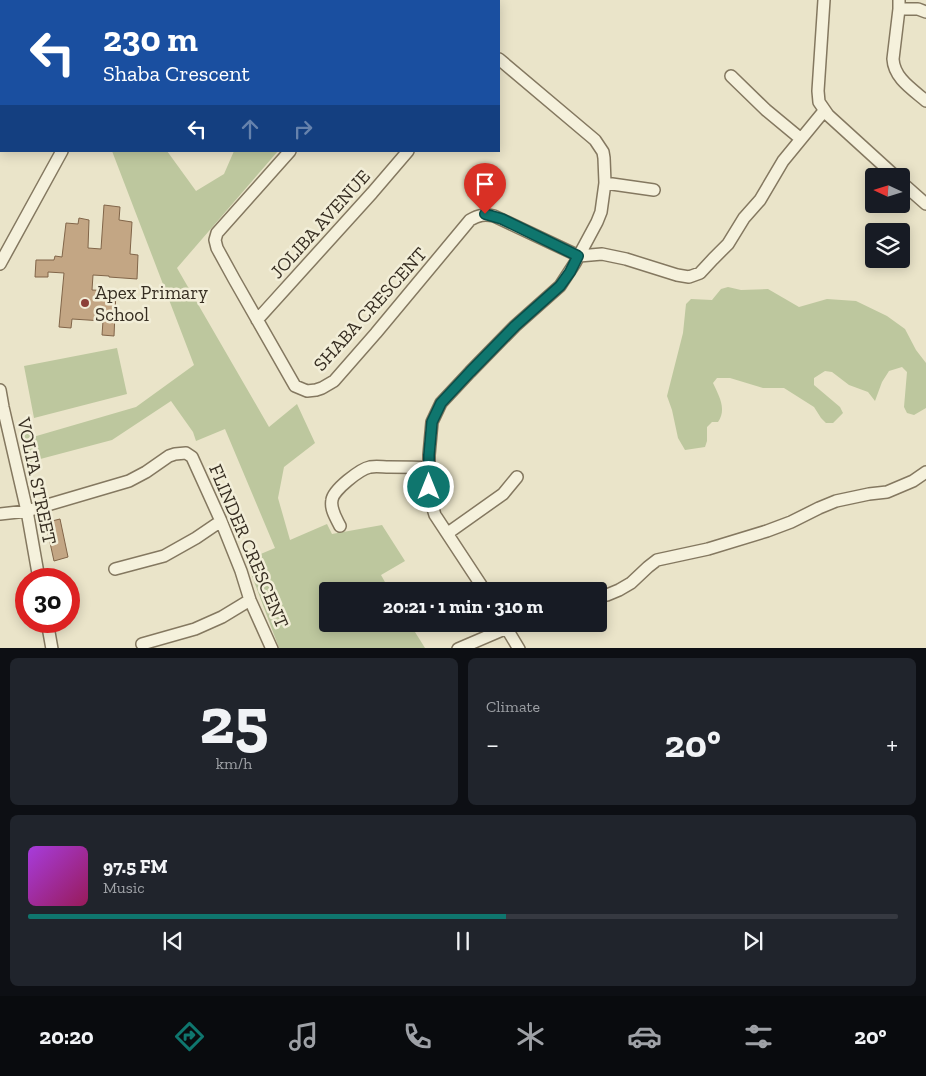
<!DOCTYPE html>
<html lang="en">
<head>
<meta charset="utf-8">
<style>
  body { margin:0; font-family:"Zilla Slab",serif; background:#20242c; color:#f1f3f6; height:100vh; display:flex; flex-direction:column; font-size:19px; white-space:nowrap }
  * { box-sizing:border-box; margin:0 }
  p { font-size:16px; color:#9ea1a6 }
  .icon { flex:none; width:28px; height:28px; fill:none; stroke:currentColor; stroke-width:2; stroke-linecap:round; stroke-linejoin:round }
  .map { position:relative; height:648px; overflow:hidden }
  .details { display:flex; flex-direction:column; gap:10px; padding:10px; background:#0d0f14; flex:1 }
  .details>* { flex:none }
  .banner { position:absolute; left:0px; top:0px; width:500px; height:152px; box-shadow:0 2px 12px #0003; background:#1a4fa0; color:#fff; overflow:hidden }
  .needle { width:32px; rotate:274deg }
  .buttons { position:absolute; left:865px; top:168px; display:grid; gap:10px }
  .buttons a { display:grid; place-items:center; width:45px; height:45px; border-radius:5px; background:#171b24; box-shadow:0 2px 12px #0003; font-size:25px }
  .speed { position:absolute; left:15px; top:568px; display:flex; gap:10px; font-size:25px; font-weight:700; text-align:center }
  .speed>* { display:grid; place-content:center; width:65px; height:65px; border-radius:50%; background:#171b24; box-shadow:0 2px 12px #0003; line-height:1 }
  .speed .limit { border:8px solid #d22; background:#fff; color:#111 }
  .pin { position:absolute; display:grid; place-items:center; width:42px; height:42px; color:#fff; margin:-51px -21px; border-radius:50% 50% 50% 0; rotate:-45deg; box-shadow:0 0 5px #0007 }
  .pin .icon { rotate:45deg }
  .me { position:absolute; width:55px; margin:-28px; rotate:0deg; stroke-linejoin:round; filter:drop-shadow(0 0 4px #0008) }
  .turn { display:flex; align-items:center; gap:18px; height:105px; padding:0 20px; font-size:22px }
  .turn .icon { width:65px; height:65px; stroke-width:2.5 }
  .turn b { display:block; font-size:35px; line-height:42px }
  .lanes { display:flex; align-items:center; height:48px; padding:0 20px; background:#0003; justify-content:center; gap:25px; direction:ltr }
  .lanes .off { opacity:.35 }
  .big { font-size:38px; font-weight:700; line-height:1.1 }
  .details .widget { flex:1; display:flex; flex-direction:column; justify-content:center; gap:8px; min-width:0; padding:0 18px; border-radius:8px; background:#20242c }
  .details .dial { align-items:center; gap:0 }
  .dial b { font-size:65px; line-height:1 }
  .song { display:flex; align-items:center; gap:15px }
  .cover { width:60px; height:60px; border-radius:8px; background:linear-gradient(135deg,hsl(280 70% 55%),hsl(330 70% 35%)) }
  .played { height:5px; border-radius:2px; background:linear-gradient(90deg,#0f766e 55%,#363941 55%) }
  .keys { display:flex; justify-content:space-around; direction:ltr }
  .heat { display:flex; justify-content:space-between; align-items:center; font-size:28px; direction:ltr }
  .details .tiles { flex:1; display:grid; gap:10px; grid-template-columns:1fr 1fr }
  .widget:last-child { grid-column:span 2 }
  .trip { position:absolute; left:319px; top:582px; width:288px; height:50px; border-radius:5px; background:#171b24; box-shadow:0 2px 12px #0003; font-weight:700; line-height:50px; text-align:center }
  .dock { display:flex; height:80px; justify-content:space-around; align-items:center; background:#090b0e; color:#9ea1a6 }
  .dock .icon { width:35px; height:35px }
  .dock .current { color:#0f766e }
  .dock b { font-size:22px; color:#f1f3f6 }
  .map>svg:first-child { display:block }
  .green { fill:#bdc79e }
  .building { fill:#c3a684; stroke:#816549 }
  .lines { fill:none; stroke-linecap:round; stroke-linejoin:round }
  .minor-casing { stroke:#847860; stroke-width:14 }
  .minor { stroke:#f5f1dc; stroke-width:11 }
  .route-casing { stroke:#0a4d48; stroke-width:12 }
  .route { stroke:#0f766e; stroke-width:9 }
  .poi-dot { fill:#8c4037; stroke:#f2eed8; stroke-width:2 }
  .labels { text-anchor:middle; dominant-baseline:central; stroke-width:5; stroke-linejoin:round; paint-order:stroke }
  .street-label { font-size:19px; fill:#372e22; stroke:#f2eed8 }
  .poi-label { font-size:19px; fill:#372e22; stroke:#f2eed8; text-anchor:start }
</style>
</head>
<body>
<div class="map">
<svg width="926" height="649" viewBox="0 0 926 649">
  <rect width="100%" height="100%" fill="#eae4c9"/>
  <path class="green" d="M112,151h55l29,40 28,-17 10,-23h44l-101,117 92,159 28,-23 18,39 -31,24 -6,31 12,42 37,-16 5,10 50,-9 23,36 -24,14 9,16h-62v33h82l15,24h-146l-33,-88 29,-12 -50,-119 -29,12 -3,-9 -22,-31 -59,39 -83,22 -6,-31 10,6 103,-30 58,-42z
    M728,287l13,3 27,-1 31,18 28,-8 29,2 31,15 18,13 11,21 10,13v45l-12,7 -7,-2 -3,-6 3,-35 -5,-5 -13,4 -7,11 -7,19 -7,-9 -19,-7 -17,-13 -7,-1 -11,7v7l26,22 3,6 -10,10h-7l-5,-5 -7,-11 -30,-19h-21l-33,-10h-13l-4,5c6,13 14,26 5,39h-6l-5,5v14l-2,6 -20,3 -7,-12 -6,-28 -5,-14 16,-63 3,-29 5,-5 21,1 9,-11z
    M117,348l10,46 -93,24 -10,-52z"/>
  <path class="building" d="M104,205l16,2 -1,13 13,2 -2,32 8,1 -1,24 -28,-2v-1l-16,-1 -1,15 24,1 -2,45 -12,-1 1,-14 -31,-2 -1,9 -12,-1 5,-54 -16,-1v5h-13l1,-17h18l1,-4 7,1 4,-34 12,1 1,-6 10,2 -1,28 13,1z
    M60,519l8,38 -14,4 -7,-32 5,-8z"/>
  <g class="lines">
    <defs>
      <path id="minor" d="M431,0l1,1
        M824,0l-6,91 1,11 9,13 67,61
        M899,0v9l-6,50c1,19 19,30 33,42
        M224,1l1,-1
        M419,1l1,-1
        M899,9h19l8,3
        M731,76l35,34 35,29
        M0,97l1,-1
        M290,151l-73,82 -2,7 2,8 17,31 61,107 12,5 9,-1 6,-2 12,-7 42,-48 94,-113c9,-5 14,-6 24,-4l85,40 23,-2 24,5 51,16 12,2 11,-4 13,-14 15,-15 16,-26 16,-18 23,-39 41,-50
        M901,182l25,22
        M605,183l49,7
        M0,264l62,-113
        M257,320l115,-127 36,-42
        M0,390l3,17 24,104 12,68
        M0,514l27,-3 102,-30 17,-9 23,-16 6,-2 11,-1 6,4 29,64 20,50 9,29 22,49
        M340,526c-4,-8 -10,-17 -8,-26 1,-10 28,-31 38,-33 6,-1 13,0 19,0 14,0 27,0 40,1
        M448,533l55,-39 14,-17
        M115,569l49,-13 32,-18 25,-17
        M485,591l-50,-76 -4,-13 -2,-15v-32l3,-33 9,-19 29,-31 45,-46 45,-40 15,-23 22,-41 4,-10 4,-29 -1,-25 -1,-6 -8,-12 -96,-81
        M598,597l9,-2 12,-5 12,-7 17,-16 9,-7 51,-11 59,-18 24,-9 28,-14 17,-7 33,-7 18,-2 26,-11 13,-9
        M47,621l5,28
        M504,624l15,25
        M142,644l53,-15 27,-12 28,-17
        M458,649l49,-21"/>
    </defs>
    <use href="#minor" class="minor-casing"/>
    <use href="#minor" class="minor"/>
  </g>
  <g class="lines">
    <defs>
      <path id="route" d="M429,487v-32l3,-33 9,-19 29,-31 45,-46 45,-40 10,-14 8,-16 -76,-37 -17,-5"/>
    </defs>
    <use href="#route" class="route-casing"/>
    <use href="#route" class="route"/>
  </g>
  <circle class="poi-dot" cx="85" cy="303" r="5"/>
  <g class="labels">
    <g class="street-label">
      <text transform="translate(320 224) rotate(-48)">JOLIBA AVENUE</text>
      <text transform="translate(370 309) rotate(-48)">SHABA CRESCENT</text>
      <text transform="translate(37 481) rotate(78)">VOLTA STREET</text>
      <text transform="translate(249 546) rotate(67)">FLINDER CRESCENT</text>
    </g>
    <g class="poi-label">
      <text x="95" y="292">Apex Primary<tspan x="95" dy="22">School</tspan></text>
    </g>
  </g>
</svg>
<div class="buttons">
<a><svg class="needle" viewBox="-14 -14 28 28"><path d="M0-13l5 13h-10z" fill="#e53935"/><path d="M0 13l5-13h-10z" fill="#9ea1a6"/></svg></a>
<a><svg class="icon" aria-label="layers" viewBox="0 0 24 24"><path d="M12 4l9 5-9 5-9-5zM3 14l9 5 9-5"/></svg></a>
</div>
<div class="speed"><div class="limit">30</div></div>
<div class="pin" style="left:485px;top:214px;background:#d93025"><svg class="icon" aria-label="arrive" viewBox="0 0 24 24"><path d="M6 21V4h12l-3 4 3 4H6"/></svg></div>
<svg class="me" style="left:429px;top:487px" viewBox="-20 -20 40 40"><circle r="17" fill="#0f766e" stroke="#fff" stroke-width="3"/><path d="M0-11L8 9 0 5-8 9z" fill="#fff"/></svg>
<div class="trip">20:21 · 1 min · 310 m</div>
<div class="banner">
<div class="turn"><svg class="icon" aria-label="left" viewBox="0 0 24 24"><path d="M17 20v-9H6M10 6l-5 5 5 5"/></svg><div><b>230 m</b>Shaba Crescent</div></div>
<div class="lanes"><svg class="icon" aria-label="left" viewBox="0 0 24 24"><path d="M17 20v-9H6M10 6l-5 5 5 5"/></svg><svg class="icon off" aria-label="ahead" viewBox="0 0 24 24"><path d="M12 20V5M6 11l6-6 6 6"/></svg><svg class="icon off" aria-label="right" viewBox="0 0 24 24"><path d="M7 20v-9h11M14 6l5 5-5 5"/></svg></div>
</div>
</div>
<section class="details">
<div class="tiles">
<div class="widget dial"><b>25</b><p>km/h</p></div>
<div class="widget"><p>Climate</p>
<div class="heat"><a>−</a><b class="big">20°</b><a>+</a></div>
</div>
<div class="widget">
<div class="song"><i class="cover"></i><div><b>97.5 FM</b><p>Music</p></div></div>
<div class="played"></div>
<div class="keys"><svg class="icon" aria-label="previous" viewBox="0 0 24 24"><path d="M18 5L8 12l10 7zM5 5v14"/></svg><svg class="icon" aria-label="pause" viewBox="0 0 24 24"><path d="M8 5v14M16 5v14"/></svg><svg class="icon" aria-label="next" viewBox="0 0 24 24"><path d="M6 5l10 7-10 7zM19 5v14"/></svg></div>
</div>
</div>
</section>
<nav class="dock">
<b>20:20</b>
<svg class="icon current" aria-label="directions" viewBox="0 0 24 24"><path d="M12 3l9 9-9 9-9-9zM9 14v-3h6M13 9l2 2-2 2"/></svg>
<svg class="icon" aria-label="music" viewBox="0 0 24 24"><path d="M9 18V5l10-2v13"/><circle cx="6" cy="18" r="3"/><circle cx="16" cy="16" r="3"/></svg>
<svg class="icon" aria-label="phone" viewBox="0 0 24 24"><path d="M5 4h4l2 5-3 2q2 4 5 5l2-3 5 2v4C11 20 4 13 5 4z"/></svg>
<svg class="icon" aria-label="climate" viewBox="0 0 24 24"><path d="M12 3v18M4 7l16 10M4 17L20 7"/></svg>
<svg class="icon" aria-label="car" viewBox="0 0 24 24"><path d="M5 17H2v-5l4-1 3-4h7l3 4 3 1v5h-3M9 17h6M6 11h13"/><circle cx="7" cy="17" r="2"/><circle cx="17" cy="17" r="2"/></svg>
<svg class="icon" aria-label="filters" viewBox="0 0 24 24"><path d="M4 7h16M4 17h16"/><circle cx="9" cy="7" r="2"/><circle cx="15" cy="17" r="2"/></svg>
<b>20°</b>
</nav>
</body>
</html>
